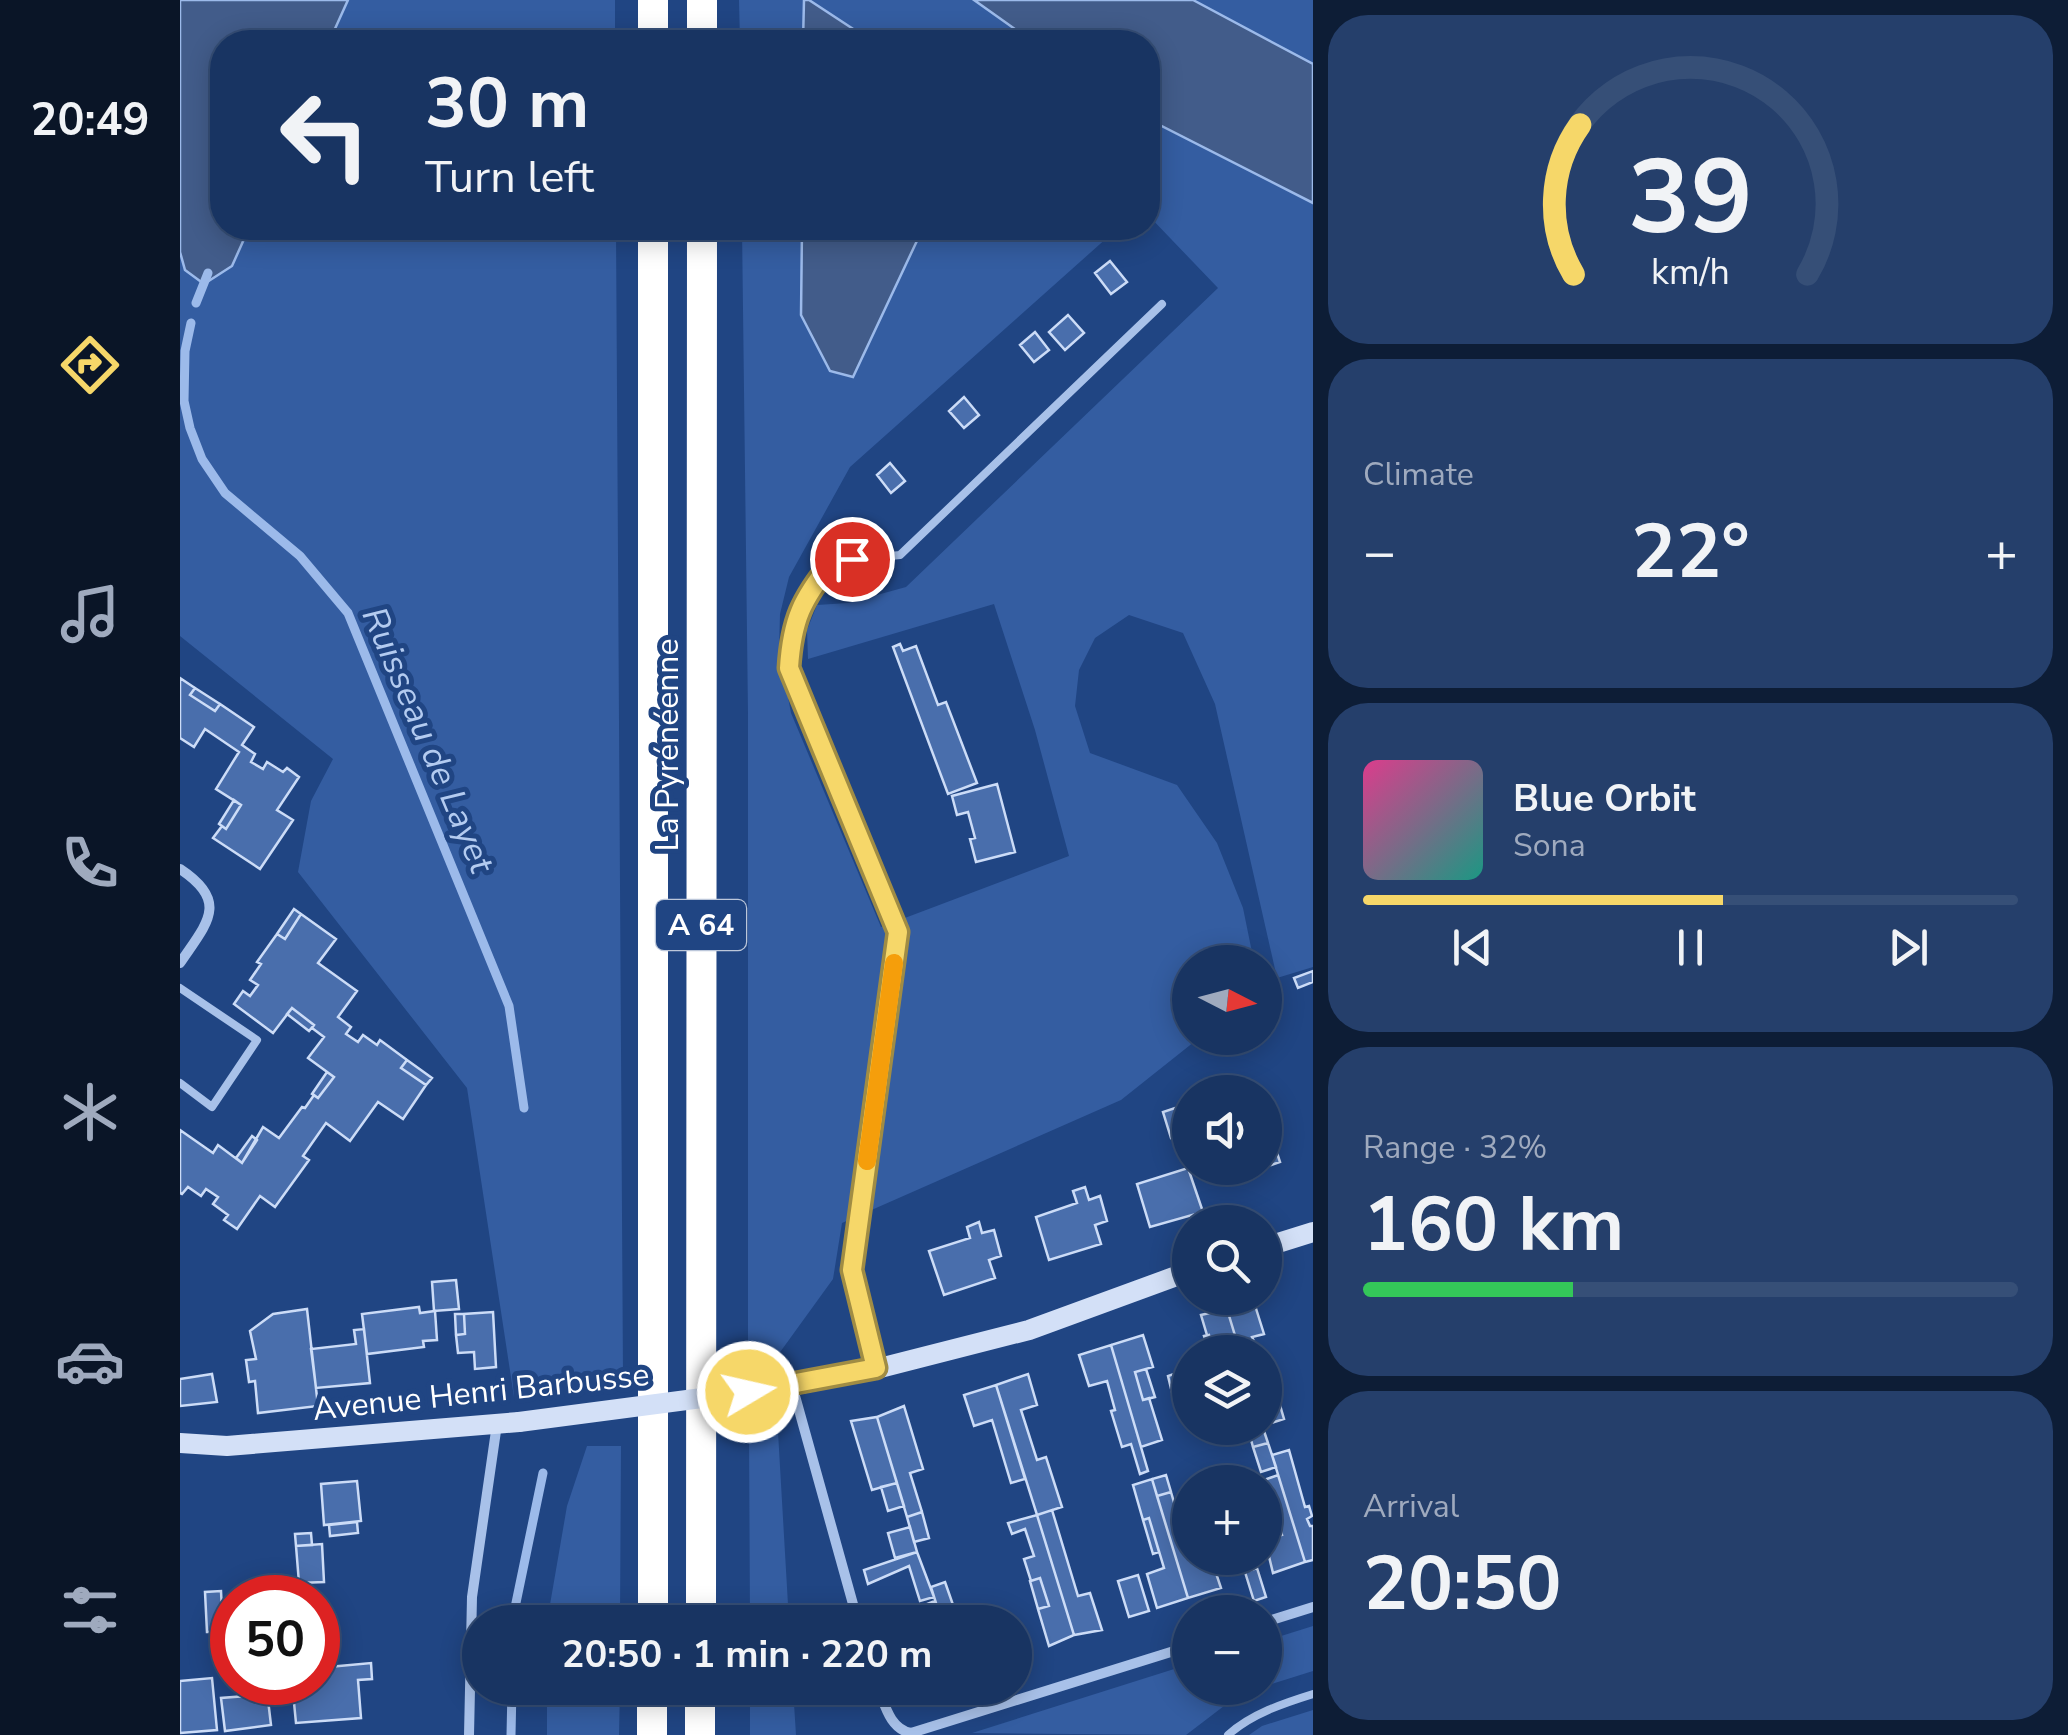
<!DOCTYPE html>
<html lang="en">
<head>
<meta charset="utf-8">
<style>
  body { margin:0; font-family:"Nunito Sans",sans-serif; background:#253f6b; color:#f1f3f6; height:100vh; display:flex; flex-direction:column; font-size:38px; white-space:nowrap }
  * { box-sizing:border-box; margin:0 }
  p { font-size:32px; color:#9faabe }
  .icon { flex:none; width:55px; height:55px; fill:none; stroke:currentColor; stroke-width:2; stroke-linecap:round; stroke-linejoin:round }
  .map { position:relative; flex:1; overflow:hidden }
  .side { display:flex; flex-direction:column; gap:15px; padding:15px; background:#0d1d36; width:755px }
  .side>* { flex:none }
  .hud { position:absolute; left:30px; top:30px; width:950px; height:210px; border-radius:40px; box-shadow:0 5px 25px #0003,0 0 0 2px #364f77; background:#183462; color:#f1f3f6; overflow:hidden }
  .needle { width:65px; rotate:96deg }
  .buttons { position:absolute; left:992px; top:945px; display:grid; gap:20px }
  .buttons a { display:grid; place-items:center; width:110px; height:110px; border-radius:50%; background:#183462; box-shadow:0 5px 25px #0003,0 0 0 2px #364f77; font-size:50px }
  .speed { position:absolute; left:30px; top:1575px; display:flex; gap:20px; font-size:50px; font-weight:700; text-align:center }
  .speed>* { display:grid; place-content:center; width:130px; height:130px; border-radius:50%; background:#183462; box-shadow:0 5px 25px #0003,0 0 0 2px #364f77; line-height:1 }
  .speed .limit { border:15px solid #d22; background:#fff; color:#111 }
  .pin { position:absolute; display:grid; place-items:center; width:85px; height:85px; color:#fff; margin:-42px; border:5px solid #fff; border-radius:50%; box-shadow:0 2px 10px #0007 }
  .me { position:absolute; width:110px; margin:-55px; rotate:81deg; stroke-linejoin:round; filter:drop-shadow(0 0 8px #0008) }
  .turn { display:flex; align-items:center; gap:35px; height:210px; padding:0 50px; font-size:45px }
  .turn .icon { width:130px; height:130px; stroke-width:2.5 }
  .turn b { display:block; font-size:70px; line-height:85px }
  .big { font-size:75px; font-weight:700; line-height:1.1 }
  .side .card { flex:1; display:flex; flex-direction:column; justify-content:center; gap:15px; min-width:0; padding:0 35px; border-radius:40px; background:#253f6b }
  .side .dial { align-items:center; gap:0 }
  .dial svg { height:260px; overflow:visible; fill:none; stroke:#364f77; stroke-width:7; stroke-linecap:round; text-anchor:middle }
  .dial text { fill:#f1f3f6; stroke:none }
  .song { display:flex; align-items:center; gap:30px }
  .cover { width:120px; height:120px; border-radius:15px; background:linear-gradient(135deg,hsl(330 70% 55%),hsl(170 70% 35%)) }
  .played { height:10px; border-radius:5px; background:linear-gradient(90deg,#f6d769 55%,#364f77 55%) }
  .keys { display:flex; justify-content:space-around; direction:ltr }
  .heat { display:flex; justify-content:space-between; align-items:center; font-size:55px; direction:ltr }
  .charge { height:15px; border-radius:8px; background:linear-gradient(90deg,#34c759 32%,#364f77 0) }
  .trip { position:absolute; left:282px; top:1605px; width:570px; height:100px; border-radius:50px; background:#183462; box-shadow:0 5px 25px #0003,0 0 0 2px #364f77; font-weight:700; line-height:100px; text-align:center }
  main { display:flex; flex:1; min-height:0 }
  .tabs { display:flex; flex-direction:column; width:180px; justify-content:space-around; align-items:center; background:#0a1527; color:#9faabe }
  .tabs .icon { width:70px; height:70px }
  .tabs .active { color:#f6d769 }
  .tabs b { font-size:45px; color:#f1f3f6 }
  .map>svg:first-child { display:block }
  .green { fill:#345da1 }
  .water { fill:#425c8a; stroke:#9cbaea; stroke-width:2.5 }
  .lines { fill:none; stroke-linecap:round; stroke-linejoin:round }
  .stream { stroke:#9cbaea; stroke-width:9 }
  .building { fill:#496eac; stroke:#ccdcf7; stroke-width:2.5 }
  .service { stroke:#a8c1e9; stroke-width:8 }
  .minor { stroke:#a8c1e9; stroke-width:10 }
  .secondary { stroke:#d3e0f7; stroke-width:20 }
  .motorway { stroke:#fff; stroke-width:30 }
  .secondary-bridge { stroke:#d3e0f7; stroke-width:20 }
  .route-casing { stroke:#a08c44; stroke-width:25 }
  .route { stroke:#f6d769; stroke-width:18 }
  .slow { stroke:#f59e0b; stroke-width:18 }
  .labels { text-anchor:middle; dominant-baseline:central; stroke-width:10; stroke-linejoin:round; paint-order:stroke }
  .shield { fill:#204583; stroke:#bcc7da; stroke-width:2.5 }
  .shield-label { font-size:30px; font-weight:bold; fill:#fff }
  .street-label { font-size:32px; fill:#fff; stroke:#204583 }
  .water-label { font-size:35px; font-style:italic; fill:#b3cbf0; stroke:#204583 }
</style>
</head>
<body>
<main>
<nav class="tabs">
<b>20:49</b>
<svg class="icon active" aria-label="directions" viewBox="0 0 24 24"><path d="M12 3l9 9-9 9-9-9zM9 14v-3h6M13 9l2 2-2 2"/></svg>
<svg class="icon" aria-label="music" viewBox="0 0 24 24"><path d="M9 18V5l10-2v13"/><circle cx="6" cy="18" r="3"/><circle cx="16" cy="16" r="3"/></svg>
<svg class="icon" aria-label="phone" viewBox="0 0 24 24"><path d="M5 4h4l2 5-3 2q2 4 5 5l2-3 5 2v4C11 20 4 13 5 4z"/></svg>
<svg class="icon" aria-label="climate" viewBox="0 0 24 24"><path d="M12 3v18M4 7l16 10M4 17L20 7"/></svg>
<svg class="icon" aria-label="car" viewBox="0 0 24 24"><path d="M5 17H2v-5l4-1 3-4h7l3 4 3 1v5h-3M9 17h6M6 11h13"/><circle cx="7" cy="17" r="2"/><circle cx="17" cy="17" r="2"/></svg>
<svg class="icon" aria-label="filters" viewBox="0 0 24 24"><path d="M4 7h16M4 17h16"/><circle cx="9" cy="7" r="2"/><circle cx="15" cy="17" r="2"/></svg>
</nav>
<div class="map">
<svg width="1133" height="1735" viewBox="0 0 1133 1735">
  <rect width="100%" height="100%" fill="#204583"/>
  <path class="green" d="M168,0h267v42h-286z
    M559,0h235l59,42h-293z
    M1013,0h120v64z
    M968,119l165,84v764l-36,11 -62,-274 -32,-71 -54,-18 -34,23 -16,32 -4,36 15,47 87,32 40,58 26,65 11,54h-64v76h9l-78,62 -279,123 -9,56 -55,76 -30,5v-646l-6,-486h376l-268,239 -61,110 -9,37 -1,36 12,63 90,214 188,-71 -34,-126 -41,-126 -186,55 -1,-29 10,-25 31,-2 58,-16 312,-299 -70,-73z
    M69,228h367l7,1148 -109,21 -47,-309 -169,-216 13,-71 22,-42 -153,-123v-384l5,18 47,-5z
    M569,1428l29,4 11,190h-39z
    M407,1446h34l-1,176h-73l20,-116z
    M1133,1626v45l-48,15v-45z
    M1010,1664v24h70l-19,5 -55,42 -214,-2z
    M367,1688h73l-1,47h-72z
    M570,1688h43l3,47h-46z
    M1133,1710v25h-64l13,-9z"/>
  <path class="water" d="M0,0h168l-19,42h-107v186h27l-17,38 -28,18 -19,-14 -5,-18z
    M624,0h5l64,42h-70z
    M794,0h219l120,64v139l-165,-84v-77h-115z
    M622,228h121l-70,149 -23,-6 -29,-56z"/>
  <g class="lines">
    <path class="stream" d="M16,303l12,-30
      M11,323l-6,28 -1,50 6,27 12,31 23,34 75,63 48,57 161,393 15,102
      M332,1622l31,-149
      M331,1735l1,-47"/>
  </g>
  <path class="building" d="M930,261l17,21 -16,12 -16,-21z
    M888,315l16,18 -19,17 -16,-18z
    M855,332l14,18 -15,12 -14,-17z
    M784,397l15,18 -15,13 -15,-17z
    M710,463l15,18 -14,12 -14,-18z
    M720,644l3,7 13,-5 22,59 8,-3 31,81 -29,11 -55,-147z
    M0,678l15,10 -5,7 25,16 5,-7 34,23 -12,18 13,9 -4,8 12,7 4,-7 16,10 4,-4 12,9 -22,33 16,10 -33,49 -47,-31 9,-12 4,3 15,-24 -25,-16 23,-37 -34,-23 -11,18 -14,-9z
    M15,688l25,16 -5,7 -25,-16z
    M817,784l18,68 -39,10 -6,-23 5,-1 -7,-26 -11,3 -5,-19z
    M54,800l7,5 -15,24 -7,-5z
    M114,909l7,5 -16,25 -8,-5z
    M121,914l35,25 -18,24 39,28 -19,26 13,10 -5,7 12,8 5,-7 14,10 3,-5 27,20 -6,8 25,17 -23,34 -25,-17 -28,39 -24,-18 -23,33 6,4 -34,47 -15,-11 -23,33 -13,-9 4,-5 -15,-11 5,-7 -12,-8 -5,7 -13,-9 -6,7 -2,-1v-63l33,23 5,-8 24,18 21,-36 16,11 23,-31 3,1 9,-13 4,3 16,-21 -26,-19 16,-21 -12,-9 2,-3 -22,-17 -19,25 -39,-29 9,-13 7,5 8,-11 -8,-5 11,-16 -4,-2 20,-28 8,5z
    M1133,971v11l-15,6 -4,-10z
    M112,1008l22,17 -5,6 -22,-17z
    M227,1060l25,18 -6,7 -25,-17z
    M147,1072l7,5 -16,21 -6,-4z
    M1001,1106l9,26 -19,6 -8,-26z
    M1085,1116l15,46 -15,5z
    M72,1136l5,4 -15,23 -6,-5z
    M1008,1168l15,44 -53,15 -13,-43z
    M905,1187l4,13 11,-4 7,25 -12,4 6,19 -52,16 -13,-43 41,-14 -4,-12z
    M799,1222l3,11 12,-3 7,26 -12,4 6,18 -51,17 -15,-44 41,-13 -3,-11z
    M276,1280l3,29 -25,2 -2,-29z
    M1073,1299l11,35 -12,3 7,15h-19l-13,-43z
    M239,1307l1,6 15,-2 2,29 -14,1 1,6 -57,7 -5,-40z
    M127,1309l11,97 -60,7 -3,-32 -6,1 -3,-22 10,-1 -6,-28 23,-17z
    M1047,1309l13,43h-13l-2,-7 -12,4 -6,-14 -6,-20z
    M313,1312l3,55 -21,2 -1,-17 -16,1 -2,-18 9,-1 -1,-20z
    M275,1314h9l1,20 -9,1z
    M184,1329l6,54 -54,5 -5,-39 45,-5 -2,-14z
    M963,1335l10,32 -18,5 8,28 6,-2 13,42 -21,7 -30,-102z
    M1029,1335l4,14 12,-4 2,7h-18l-5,-16z
    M931,1345l37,126 -8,3 -9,-30 -9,3 -11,-36 4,-1 -8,-29 -18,5 -10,-31z
    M1085,1364h3l16,55 -19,6z
    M966,1369l9,28 -12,3 -8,-28z
    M1002,1371l8,25 -16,5 -6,-25z
    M32,1374l5,28 -37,4v-27z
    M848,1374l9,31 -16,5 16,50 9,-3 16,50 -25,8 -41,-130z
    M816,1385l29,94 -14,4 -19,-63 -18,6 -10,-31z
    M724,1406l19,63 -13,4 12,39 -15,5 -30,-100z
    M697,1417l20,66 -25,7 -21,-69z
    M1055,1428h28l5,15 -15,4 -5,-18 -11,4z
    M1088,1443l8,24 -15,5 -8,-25z
    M1109,1450l16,57 4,-1 3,10 -5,3 3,7h3v34l-8,2 -33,-107z
    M986,1475l5,17 -14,4 -5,-17z
    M1098,1475l27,87 -32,11 -8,-33 17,-5 -18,-55z
    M972,1479l36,119 -31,10 -10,-34 17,-6 -15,-50 -6,2 -10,-35z
    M177,1481l4,40 -37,4 -3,-41z
    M717,1483l7,23 -16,5 -7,-24z
    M991,1492l19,66 2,2 19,-2 10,30 -33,10 -31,-102z
    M872,1510l26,86 12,-3 12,37 -28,5 -37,-120z
    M742,1512l7,26 -15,4 -7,-25z
    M857,1515l37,120 -25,11 -11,-37 11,-3 -9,-28 -9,3 -7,-22 10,-3 -9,-27 -13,5 -4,-11z
    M969,1518l10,34 -6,2 -10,-34z
    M177,1522l1,11 -28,3 -1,-11z
    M730,1527l7,25 -22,6 -7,-25z
    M131,1533l1,12 -16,1 -1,-12z
    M142,1544l2,38 -25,1 -3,-37z
    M737,1552l17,45 -14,4 -11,-35 -41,18 -4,-14z
    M1077,1568l9,29 -12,4 -9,-29z
    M958,1575l11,36 -20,6 -11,-36z
    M860,1578l9,28 -11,3 -8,-28z
    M765,1582l14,40h-17l-11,-35z
    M41,1591l2,40 -3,8h-9l-1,-7h-3l-2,-40z
    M755,1601l7,21h-15l-5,-16z
    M836,1643l10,28 -11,3v-31z
    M191,1663l1,16 -14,1 3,38 -65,5 -4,-41h26v-14z
    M32,1678l5,52 -37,3v-52z
    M86,1683l5,42 -46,6 -4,-33 25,-2v-5l9,-1 -1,-6z"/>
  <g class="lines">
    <path class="service" d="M0,988l77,52 -45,67 -32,-24
      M696,1369l-24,-98 47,-338 -110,-266c3,-47 14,-68 43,-105l68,-7 262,-251
      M1048,1735c23,-21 56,-32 85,-41"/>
    <path class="minor" d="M0,869c50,33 27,54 0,94
      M612,1385l66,237
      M1085,1622l48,-15
      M698,1688c7,17 12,41 33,45l279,-87
      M289,1735l3,-138 25,-173"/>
    <path class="secondary" d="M1085,1247l48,-15
      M606,1387l90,-18 153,-39 161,-59
      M0,1443l47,3 292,-24"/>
    <path class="motorway" d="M473,42v-42
      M522,42v-42
      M473,1622v-1394
      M521,1622l1,-1394
      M472,1735v-47
      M520,1735v-47"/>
    <path class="secondary-bridge" d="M339,1422l267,-35"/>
  </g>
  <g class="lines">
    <defs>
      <path id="route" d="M568,1392l128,-24 -24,-98 46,-338 -109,-264c3,-48 13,-69 43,-106l20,-3"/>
    </defs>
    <use href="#route" class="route-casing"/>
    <use href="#route" class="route"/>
    <path class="slow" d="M687,1161l27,-198"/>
  </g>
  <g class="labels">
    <rect class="shield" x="476" y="900" width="90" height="50" rx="8"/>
    <g class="shield-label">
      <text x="521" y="925">A 64</text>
    </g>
    <g class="street-label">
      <text transform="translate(487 745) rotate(-90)">La Pyrénéenne</text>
      <text transform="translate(301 1392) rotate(-6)">Avenue Henri Barbusse</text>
    </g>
    <g class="water-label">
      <text transform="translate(248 740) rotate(67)">Ruisseau de Layet</text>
    </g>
  </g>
</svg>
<div class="buttons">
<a><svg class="needle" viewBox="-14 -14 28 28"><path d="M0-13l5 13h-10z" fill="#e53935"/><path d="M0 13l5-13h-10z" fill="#9faabe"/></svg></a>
<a><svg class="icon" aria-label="sound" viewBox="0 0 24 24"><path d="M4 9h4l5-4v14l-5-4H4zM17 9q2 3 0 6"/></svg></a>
<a><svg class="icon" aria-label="search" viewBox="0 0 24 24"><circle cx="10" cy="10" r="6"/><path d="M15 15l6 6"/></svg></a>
<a><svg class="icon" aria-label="layers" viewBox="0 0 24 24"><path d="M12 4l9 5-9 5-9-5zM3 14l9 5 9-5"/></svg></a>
<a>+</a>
<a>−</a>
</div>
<div class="speed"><div class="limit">50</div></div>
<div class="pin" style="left:672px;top:559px;background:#d93025"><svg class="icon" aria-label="arrive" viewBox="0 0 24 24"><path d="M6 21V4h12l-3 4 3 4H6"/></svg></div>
<svg class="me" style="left:568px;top:1392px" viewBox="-20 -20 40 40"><circle r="17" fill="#f6d769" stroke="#fff" stroke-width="3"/><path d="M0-11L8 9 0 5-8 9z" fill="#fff"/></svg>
<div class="trip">20:50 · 1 min · 220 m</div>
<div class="hud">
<div class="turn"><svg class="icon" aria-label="left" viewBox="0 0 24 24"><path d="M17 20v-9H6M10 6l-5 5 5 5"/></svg><div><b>30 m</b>Turn left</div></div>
</div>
</div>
<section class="side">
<div class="card dial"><svg viewBox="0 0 100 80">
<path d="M14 69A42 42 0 1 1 86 69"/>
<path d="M14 69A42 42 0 0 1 16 23" stroke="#f6d769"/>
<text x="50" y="56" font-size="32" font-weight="700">39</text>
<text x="50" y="72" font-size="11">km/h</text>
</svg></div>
<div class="card"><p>Climate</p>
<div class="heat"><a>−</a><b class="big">22°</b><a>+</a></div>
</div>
<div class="card">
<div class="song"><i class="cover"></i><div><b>Blue Orbit</b><p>Sona</p></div></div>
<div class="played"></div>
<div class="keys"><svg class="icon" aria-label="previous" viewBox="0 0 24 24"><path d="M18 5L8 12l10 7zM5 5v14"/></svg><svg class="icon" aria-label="pause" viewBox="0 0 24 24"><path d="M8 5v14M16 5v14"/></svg><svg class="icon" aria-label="next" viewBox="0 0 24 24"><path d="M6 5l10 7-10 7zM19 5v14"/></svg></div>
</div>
<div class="card"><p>Range · 32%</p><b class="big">160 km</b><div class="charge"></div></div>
<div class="card"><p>Arrival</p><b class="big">20:50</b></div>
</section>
</main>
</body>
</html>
